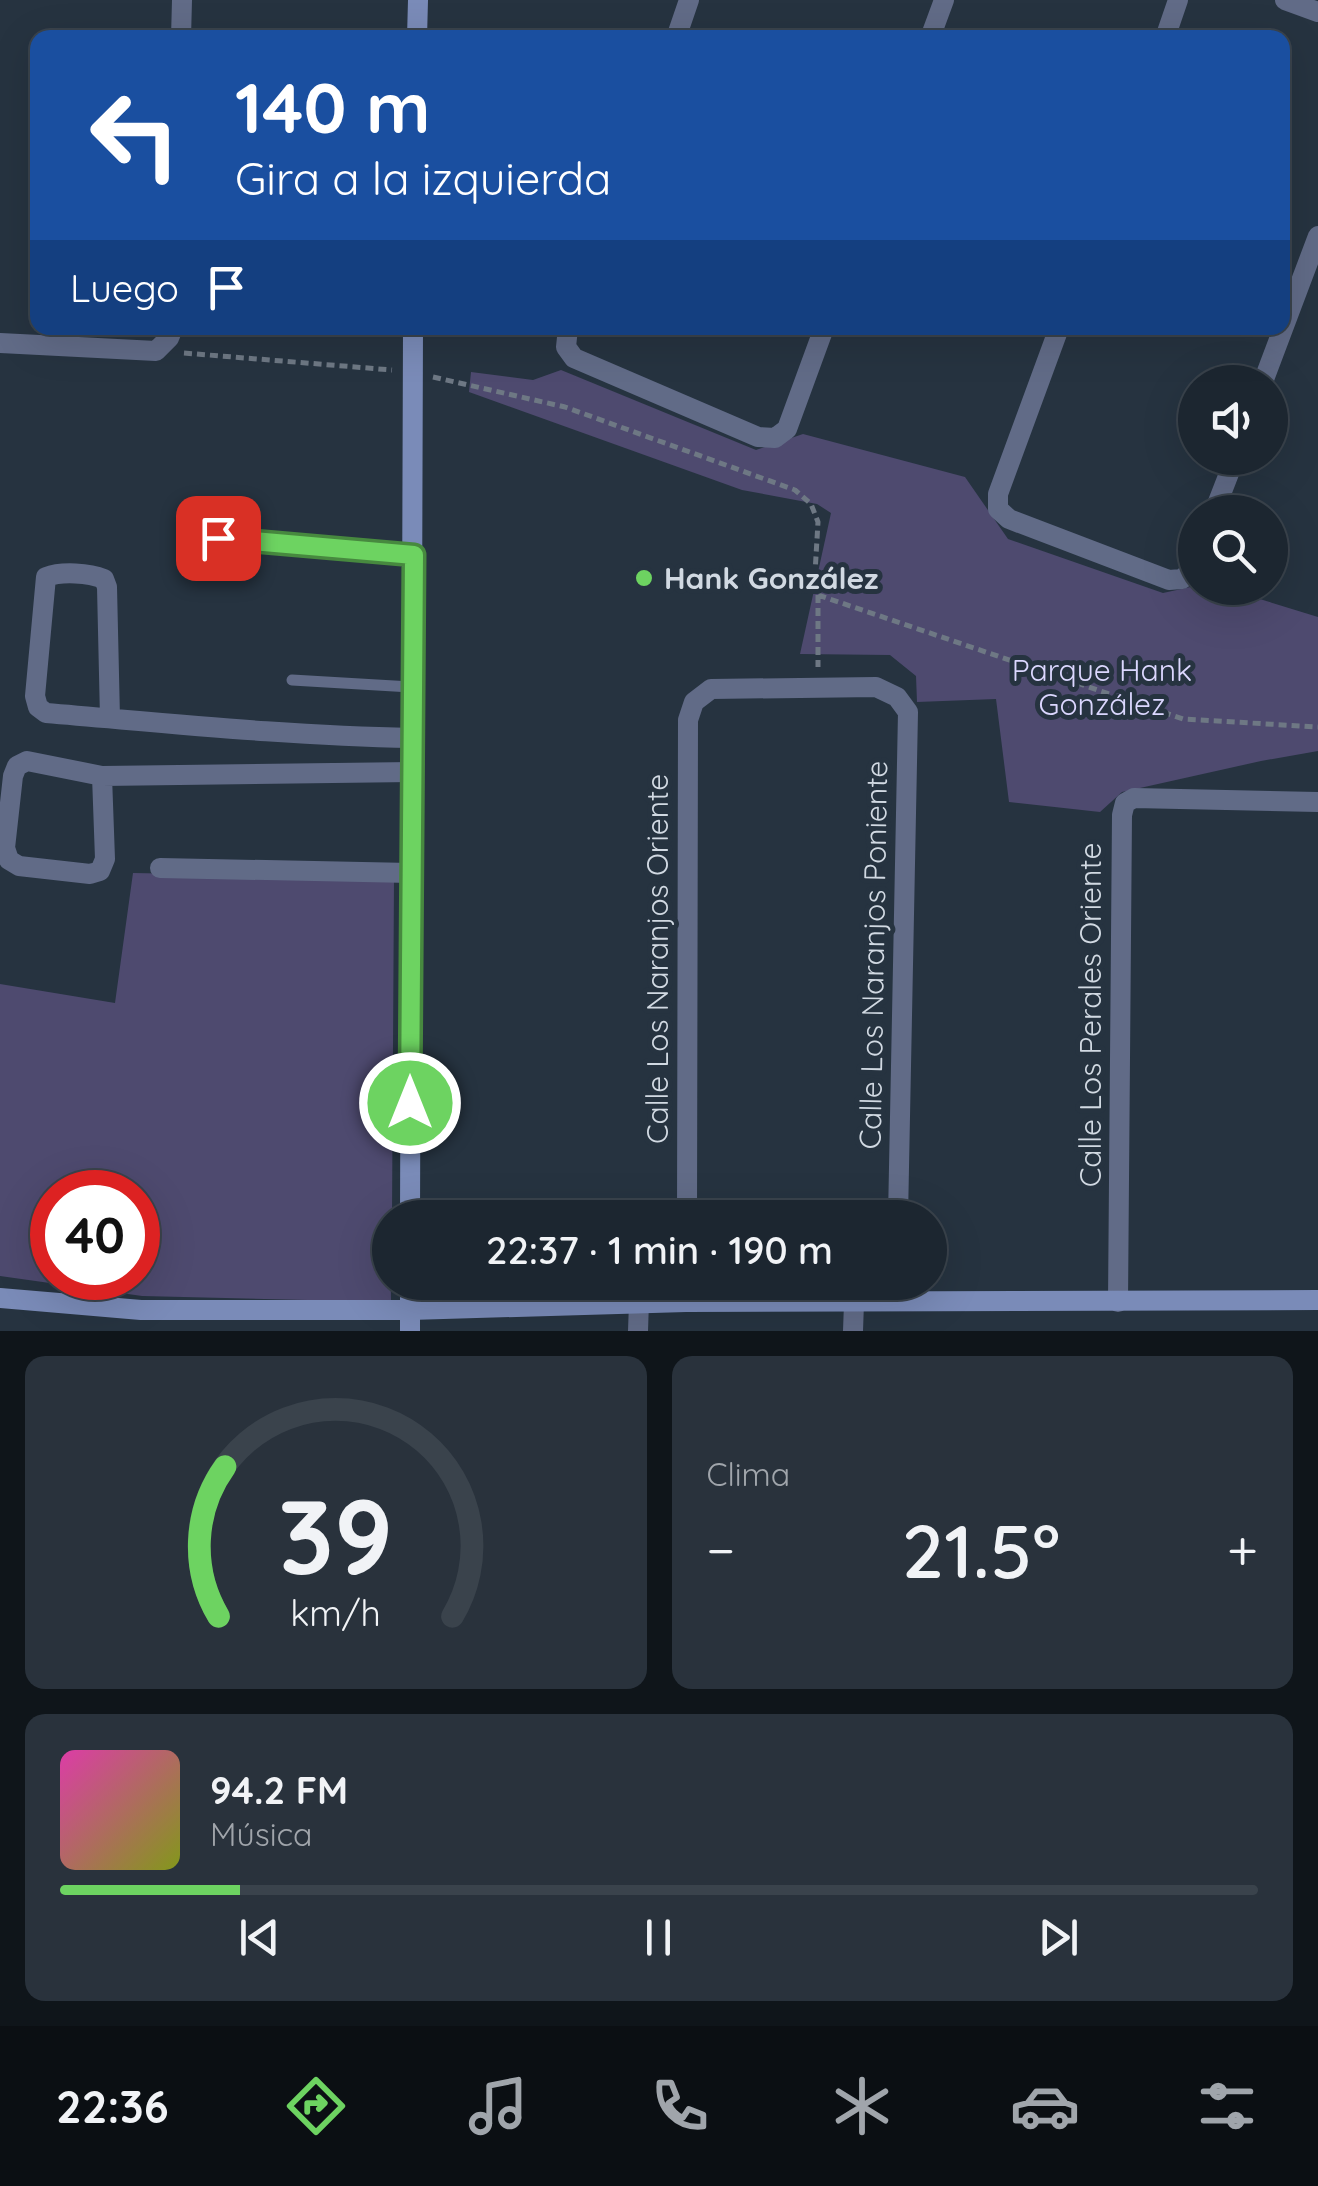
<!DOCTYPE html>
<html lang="es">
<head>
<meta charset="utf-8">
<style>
  body { margin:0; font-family:Quicksand,sans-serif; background:#29323c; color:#f1f3f6; height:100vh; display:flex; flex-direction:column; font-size:38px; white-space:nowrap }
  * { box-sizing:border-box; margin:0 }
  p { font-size:32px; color:#a0a5ab }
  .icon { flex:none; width:55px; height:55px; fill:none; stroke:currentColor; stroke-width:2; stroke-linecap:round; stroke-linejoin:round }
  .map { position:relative; height:1331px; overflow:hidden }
  .panel { display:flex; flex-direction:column; gap:25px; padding:25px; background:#0f151a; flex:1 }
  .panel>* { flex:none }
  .hud { position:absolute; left:30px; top:30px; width:1260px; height:305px; border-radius:20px; box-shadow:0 10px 40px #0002,0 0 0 2px #3a434c; background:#1a4fa0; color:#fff; overflow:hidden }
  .controls { position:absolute; left:1178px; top:365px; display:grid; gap:20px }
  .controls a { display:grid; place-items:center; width:110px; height:110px; border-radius:50%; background:#1c2630; box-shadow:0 10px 40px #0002,0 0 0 2px #3a434c; font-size:50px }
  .speed { position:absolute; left:30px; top:1170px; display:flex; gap:20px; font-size:50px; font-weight:700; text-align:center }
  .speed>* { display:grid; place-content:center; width:130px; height:130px; border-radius:50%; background:#1c2630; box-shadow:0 10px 40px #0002,0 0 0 2px #3a434c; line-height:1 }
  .speed .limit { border:15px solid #d22; background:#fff; color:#111 }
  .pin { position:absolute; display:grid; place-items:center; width:85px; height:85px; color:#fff; margin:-42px; border-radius:20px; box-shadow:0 5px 15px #0006 }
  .me { position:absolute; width:110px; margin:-55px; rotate:0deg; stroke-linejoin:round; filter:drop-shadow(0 0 8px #0008) }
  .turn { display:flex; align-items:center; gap:35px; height:210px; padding:0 40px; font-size:45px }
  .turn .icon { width:130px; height:130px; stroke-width:2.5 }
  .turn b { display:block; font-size:70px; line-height:85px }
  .then { display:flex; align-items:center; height:95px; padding:0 40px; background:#0003; gap:20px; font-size:38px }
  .big { font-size:75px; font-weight:600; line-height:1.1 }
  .panel .card { flex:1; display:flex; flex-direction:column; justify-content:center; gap:15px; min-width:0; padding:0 35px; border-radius:20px; background:#29323c }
  .panel .dial { align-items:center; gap:0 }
  .dial svg { height:260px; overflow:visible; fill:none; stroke:#3a434c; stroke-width:7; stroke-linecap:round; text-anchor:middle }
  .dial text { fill:#f1f3f6; stroke:none }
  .song { display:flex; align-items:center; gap:30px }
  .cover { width:120px; height:120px; border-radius:15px; background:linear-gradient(135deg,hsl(320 70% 55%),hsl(70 70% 35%)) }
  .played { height:10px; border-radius:5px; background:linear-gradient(90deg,#6dd361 15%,#3a434c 15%) }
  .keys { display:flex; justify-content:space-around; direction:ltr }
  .heat { display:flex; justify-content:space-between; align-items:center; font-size:55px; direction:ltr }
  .panel .tiles { flex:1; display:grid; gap:25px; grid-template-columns:1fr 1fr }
  .card:last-child { grid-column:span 2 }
  .trip { position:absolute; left:372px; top:1200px; width:575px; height:100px; border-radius:50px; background:#1c2630; box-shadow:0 10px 40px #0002,0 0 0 2px #3a434c; font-weight:600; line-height:100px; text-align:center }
  .tabs { display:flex; height:160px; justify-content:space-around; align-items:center; background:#0b0f13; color:#a0a5ab }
  .tabs .icon { width:70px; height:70px }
  .tabs .selected { color:#6dd361 }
  .tabs b { font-size:45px; color:#f1f3f6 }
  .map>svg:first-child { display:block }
  .green { fill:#4e4a6f; fill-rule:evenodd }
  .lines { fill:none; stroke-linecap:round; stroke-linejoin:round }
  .path { stroke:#6e7884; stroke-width:5; stroke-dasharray:8 5; stroke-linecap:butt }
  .lane { stroke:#616b87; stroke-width:11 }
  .street { stroke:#616b87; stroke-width:20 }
  .secondary { stroke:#7a8bb8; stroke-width:20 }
  .route-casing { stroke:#47893f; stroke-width:25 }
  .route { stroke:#6dd361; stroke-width:18 }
  .poi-dot { fill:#6dd361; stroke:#263340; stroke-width:4 }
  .labels { text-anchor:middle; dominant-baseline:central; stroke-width:10; stroke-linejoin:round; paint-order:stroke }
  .poi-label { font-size:30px; font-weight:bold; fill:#d1d9e2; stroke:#263340; text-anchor:start }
  .park-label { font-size:30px; fill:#dbd7fe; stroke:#263340 }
  .street-label { font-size:30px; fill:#d1d9e2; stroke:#263340 }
</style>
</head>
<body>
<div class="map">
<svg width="1318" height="1331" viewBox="0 0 1318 1331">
  <rect width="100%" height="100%" fill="#263340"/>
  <path class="green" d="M561,370l195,80 47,-16 162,43 43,62 155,54 32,-7 29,2 94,29v134l-57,10 -139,31 -22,20 -91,-10 -13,-103 -79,3 -1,-26 -26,-21 -90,-1 31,-141 -14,-9 -75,-14 -273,-98 2,-20 62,8z
    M133,873l261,5 -2,339 -2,1 1,84 -249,-6 -142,-20v-292l115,19zM52,1192h86v86h-86z"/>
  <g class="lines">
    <path class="path" d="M184,353l208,17
      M433,377l132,30 230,83 16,14 7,18 -3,51 3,22 365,124 135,8
      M818,595v72"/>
    <path class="lane" d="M218,538l196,17
      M292,680l119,7"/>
    <path class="street" d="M1285,0l33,12
      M181,38l1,-38
      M676,38l13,-38
      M930,38l14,-38
      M1165,38l13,-38
      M568,328l-2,19 8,11 184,79 17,1 12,-9 37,-101
      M1059,328l-61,166v15l11,10 160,61 13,-1 11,-10 2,-6
      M0,343l156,8 13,-13 4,-10
      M1263,382l55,-146
      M1214,512l21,-54
      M110,718l-3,-131 -3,-8c-15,-6 -42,-8 -58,-2l-11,119 3,11 8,6c121,10 244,23 366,25
      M102,776l3,83 -5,12 -10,3 -71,-8 -10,-6 -4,-12 8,-72 4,-10 10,-5 75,15 310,-4
      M160,868l251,5
      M687,1218l1,-498 6,-18 17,-13 165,-2 21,10 11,15 -10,506
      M1118,1302l4,-487 3,-12 9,-5 184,4
      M638,1331l1,-29
      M853,1331l1,-28"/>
    <path class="secondary" d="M417,38l1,-38
      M410,1218l3,-890
      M410,1282v49
      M0,1298l141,12h269l276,-8 632,-2"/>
  </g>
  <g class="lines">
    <defs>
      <path id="route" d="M218,538l196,17 -4,548"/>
    </defs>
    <use href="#route" class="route-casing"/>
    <use href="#route" class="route"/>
  </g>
  <circle class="poi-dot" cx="644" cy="578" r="10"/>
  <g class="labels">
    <g class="poi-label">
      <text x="664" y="578">Hank González</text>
    </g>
    <g class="park-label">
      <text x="1102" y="670">Parque Hank<tspan x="1102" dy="34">González</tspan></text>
    </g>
    <g class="street-label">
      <text transform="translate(873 955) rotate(-89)">Calle Los Naranjos Poniente</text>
      <text transform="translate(657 959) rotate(-90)">Calle Los Naranjos Oriente</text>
      <text transform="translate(1090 1015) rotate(-90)">Calle Los Perales Oriente</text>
    </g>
  </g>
</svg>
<div class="controls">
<a><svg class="icon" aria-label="sound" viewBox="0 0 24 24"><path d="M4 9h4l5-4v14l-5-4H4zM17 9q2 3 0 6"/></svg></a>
<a><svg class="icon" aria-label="search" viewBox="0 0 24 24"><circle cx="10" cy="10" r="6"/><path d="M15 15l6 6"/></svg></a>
</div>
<div class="speed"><div class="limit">40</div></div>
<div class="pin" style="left:218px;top:538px;background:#d93025"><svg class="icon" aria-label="arrive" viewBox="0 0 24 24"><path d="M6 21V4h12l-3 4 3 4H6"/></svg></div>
<svg class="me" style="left:410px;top:1103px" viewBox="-20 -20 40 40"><circle r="17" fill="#6dd361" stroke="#fff" stroke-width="3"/><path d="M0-11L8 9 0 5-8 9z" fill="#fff"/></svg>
<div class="trip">22:37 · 1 min · 190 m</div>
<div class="hud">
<div class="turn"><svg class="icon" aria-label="left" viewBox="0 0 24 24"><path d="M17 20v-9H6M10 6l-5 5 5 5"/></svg><div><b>140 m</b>Gira a la izquierda</div></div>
<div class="then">Luego<svg class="icon" aria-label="arrive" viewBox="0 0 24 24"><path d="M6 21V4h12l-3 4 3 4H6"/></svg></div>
</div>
</div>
<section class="panel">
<div class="tiles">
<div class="card dial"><svg viewBox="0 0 100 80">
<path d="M14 69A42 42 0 1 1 86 69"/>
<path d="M14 69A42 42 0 0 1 16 23" stroke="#6dd361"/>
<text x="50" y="56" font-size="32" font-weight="700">39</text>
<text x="50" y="72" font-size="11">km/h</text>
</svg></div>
<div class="card"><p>Clima</p>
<div class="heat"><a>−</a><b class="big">21.5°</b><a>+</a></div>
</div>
<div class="card">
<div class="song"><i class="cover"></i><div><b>94.2 FM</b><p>Música</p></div></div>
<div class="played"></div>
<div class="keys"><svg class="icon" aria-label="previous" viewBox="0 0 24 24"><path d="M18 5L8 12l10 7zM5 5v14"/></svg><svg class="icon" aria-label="pause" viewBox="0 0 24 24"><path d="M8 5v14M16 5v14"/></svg><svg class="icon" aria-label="next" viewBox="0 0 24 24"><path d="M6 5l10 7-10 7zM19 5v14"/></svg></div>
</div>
</div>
</section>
<nav class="tabs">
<b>22:36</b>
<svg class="icon selected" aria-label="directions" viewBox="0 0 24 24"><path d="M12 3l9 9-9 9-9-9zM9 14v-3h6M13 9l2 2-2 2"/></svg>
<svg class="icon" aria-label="music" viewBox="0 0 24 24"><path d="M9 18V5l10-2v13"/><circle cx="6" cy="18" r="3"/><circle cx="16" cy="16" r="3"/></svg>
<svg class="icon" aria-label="phone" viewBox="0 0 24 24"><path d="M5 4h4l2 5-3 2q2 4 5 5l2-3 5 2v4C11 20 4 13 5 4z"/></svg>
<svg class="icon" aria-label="climate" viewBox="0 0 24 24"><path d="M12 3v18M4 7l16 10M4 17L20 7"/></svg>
<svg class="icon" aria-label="car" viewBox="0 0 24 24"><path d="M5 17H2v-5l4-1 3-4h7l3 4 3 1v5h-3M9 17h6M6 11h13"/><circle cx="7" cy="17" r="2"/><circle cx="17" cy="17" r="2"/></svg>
<svg class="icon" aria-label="filters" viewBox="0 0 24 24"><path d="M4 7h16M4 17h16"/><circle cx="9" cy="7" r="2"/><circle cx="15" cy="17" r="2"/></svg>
</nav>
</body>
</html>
